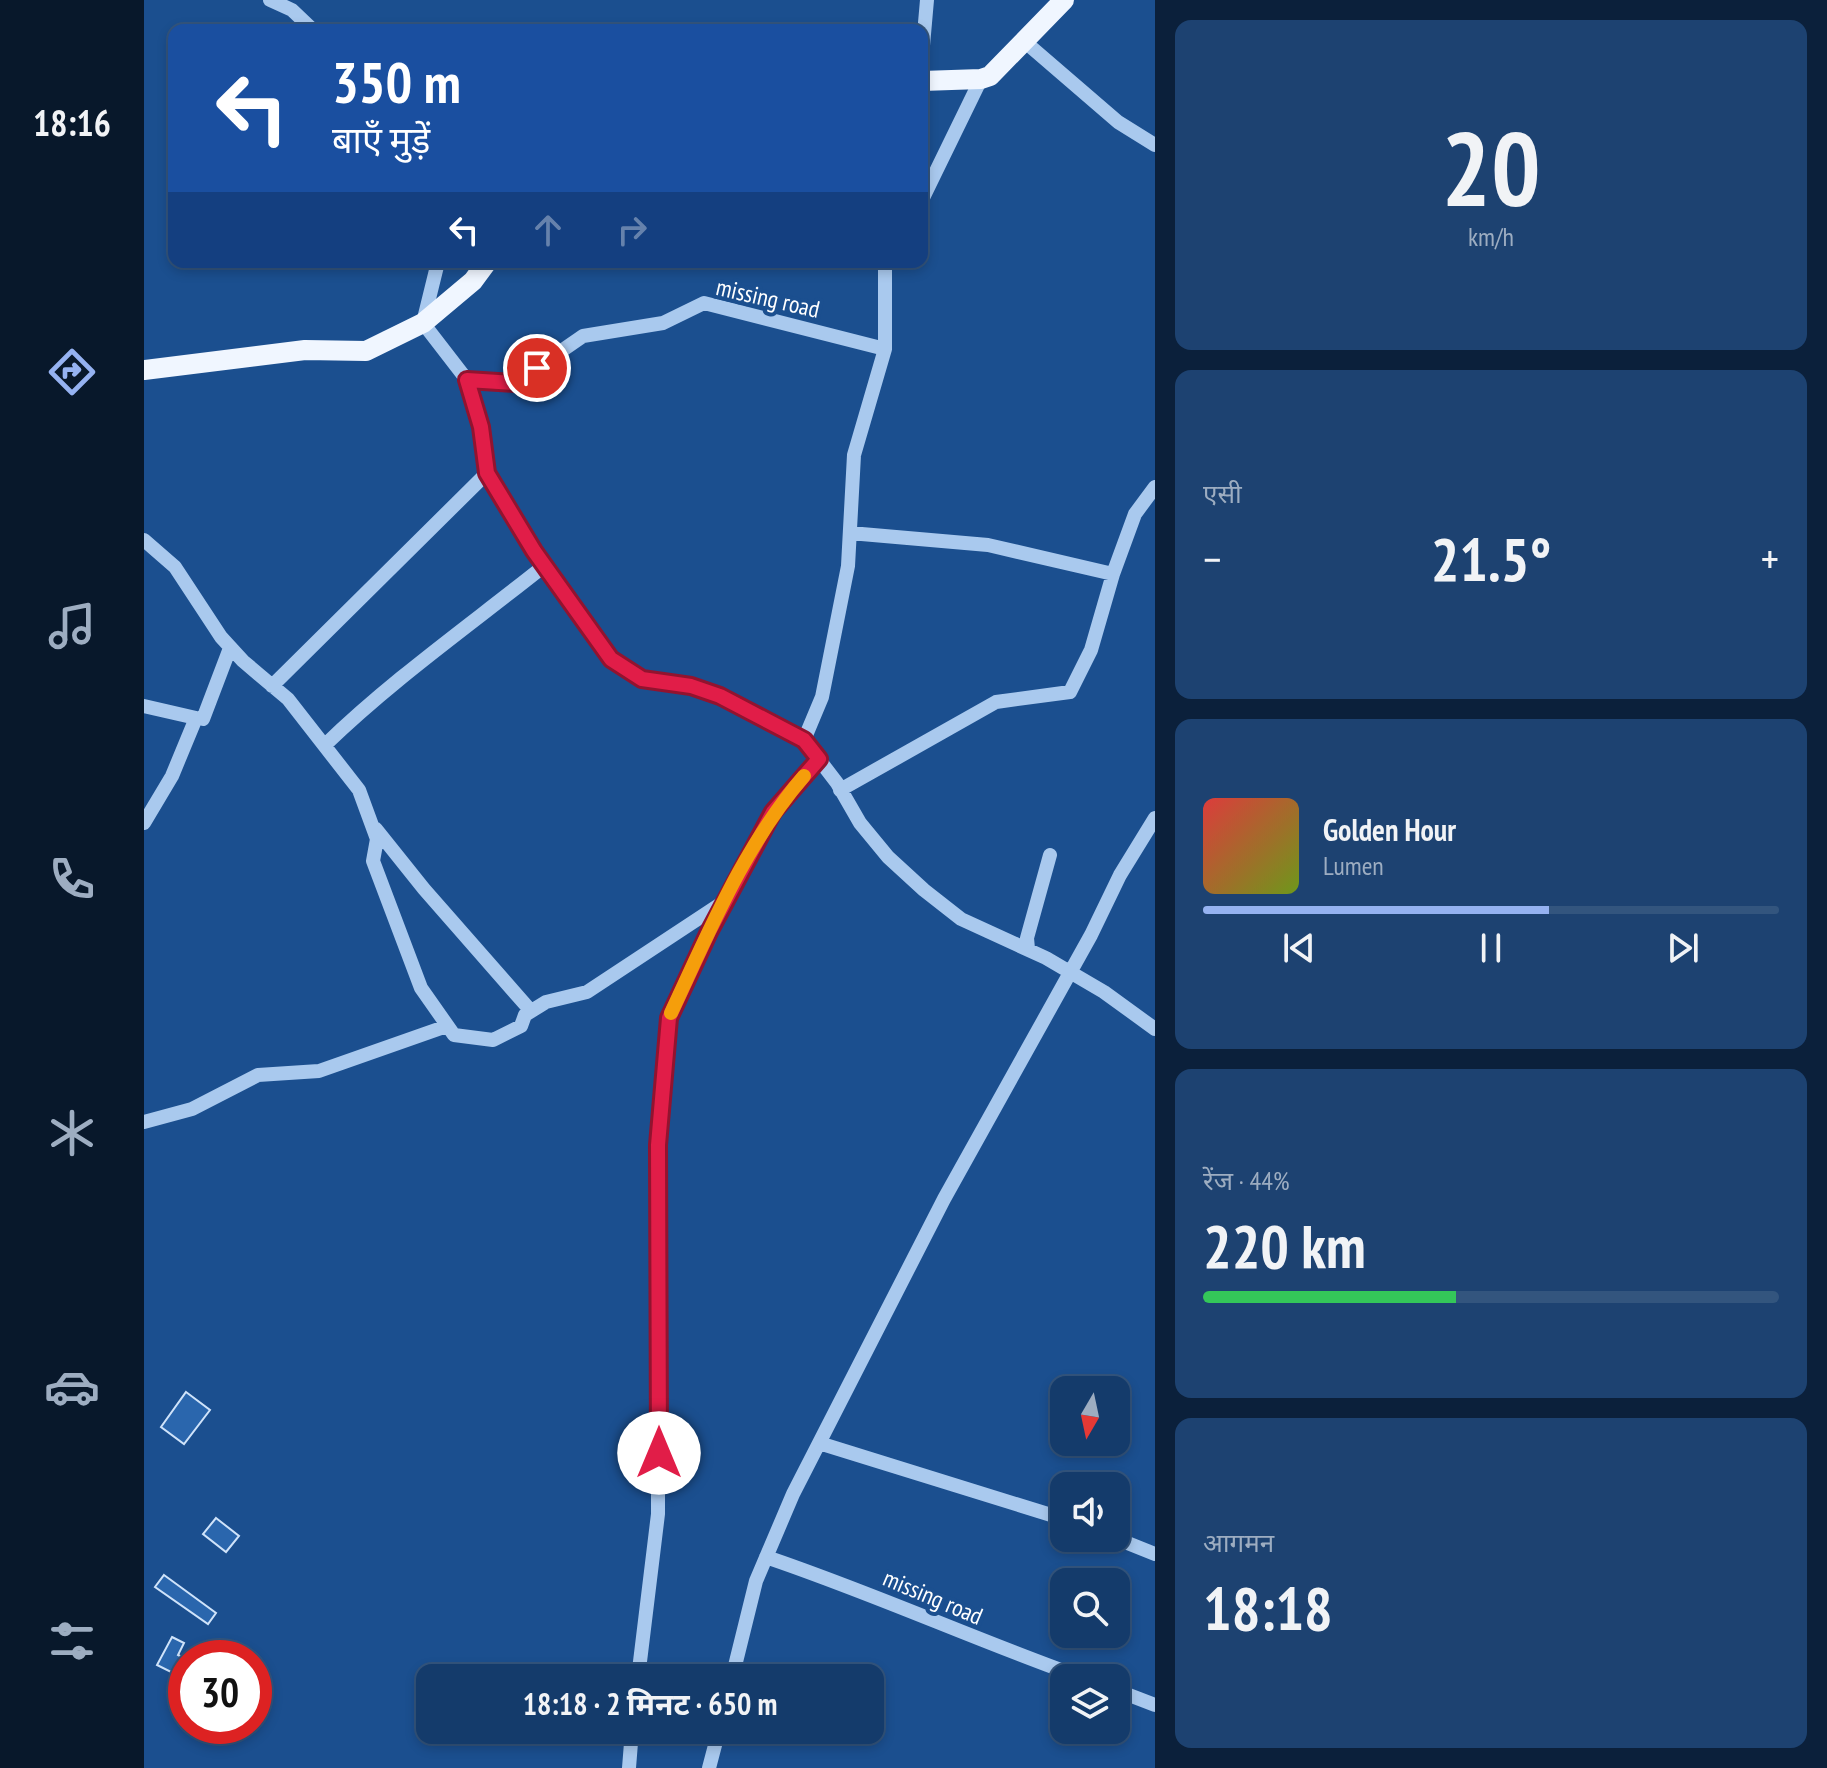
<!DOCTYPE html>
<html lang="hi">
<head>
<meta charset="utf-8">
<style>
  body { margin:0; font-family:"PT Sans Narrow","Noto Sans Devanagari",sans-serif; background:#1d4271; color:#f1f3f6; height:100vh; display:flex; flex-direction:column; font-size:30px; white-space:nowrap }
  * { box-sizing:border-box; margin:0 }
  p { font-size:26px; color:#9dadc1 }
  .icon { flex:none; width:44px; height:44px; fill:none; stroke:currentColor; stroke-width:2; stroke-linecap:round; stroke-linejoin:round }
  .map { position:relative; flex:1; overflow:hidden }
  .details { display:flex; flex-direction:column; gap:20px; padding:20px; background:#0b203b; width:672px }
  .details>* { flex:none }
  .hud { position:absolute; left:24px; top:24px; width:760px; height:244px; border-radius:16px; box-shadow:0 4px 12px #0003,0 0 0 2px #33557e; background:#1a4fa0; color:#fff; overflow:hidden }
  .needle { width:52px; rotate:189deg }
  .tools { position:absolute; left:906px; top:1376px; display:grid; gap:16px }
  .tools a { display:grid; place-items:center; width:80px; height:80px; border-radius:16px; background:#143b6b; box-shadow:0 4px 12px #0003,0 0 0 2px #33557e; font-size:40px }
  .speed { position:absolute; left:24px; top:1640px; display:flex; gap:16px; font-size:40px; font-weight:700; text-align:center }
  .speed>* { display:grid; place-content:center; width:104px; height:104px; border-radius:50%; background:#143b6b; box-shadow:0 4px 12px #0003,0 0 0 2px #33557e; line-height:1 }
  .speed .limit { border:12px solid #d22; background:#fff; color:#111 }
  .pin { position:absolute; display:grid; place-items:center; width:68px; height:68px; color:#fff; margin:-34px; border:4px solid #fff; border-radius:50%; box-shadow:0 2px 8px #0007 }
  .me { position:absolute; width:88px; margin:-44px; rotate:0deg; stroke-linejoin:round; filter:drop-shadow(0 0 6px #0008) }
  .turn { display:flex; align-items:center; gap:28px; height:168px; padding:0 32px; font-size:36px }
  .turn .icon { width:104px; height:104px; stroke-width:2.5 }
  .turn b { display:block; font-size:56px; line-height:68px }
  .lanes { display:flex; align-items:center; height:76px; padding:0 32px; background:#0003; justify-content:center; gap:40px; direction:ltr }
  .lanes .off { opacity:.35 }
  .big { font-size:60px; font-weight:700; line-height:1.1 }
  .details .tile { flex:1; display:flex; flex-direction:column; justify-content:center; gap:12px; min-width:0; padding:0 28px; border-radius:16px; background:#1d4271 }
  .details .dial { align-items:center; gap:0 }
  .dial b { font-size:104px; line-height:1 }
  .song { display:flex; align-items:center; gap:24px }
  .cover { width:96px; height:96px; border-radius:12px; background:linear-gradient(135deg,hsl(0 70% 55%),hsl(80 70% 35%)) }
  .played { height:8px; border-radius:4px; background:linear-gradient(90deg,#95b2f1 60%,#33557e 60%) }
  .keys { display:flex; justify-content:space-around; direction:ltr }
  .heat { display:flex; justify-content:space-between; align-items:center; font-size:44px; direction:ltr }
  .charge { height:12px; border-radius:6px; background:linear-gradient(90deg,#34c759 44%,#33557e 0) }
  .trip { position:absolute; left:272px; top:1664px; width:468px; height:80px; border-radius:16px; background:#143b6b; box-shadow:0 4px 12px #0003,0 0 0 2px #33557e; font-weight:700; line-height:80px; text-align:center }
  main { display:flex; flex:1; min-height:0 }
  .menu { display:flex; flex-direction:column; width:144px; justify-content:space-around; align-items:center; background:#08182b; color:#9dadc1 }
  .menu .icon { width:56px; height:56px }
  .menu .active { color:#95b2f1 }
  .menu b { font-size:36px; color:#f1f3f6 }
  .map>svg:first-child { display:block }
  .building { fill:#2a66ad; stroke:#cfe3fa; stroke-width:2 }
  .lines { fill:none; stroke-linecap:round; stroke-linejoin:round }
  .minor { stroke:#a9c9ee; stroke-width:14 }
  .major { stroke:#f0f6ff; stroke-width:20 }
  .route-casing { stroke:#92132f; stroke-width:20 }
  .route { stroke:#e11d48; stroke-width:14 }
  .slow { stroke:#f59e0b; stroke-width:14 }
  .labels { text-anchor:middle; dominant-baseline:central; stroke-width:8; stroke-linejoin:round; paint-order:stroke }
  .street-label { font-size:24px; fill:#fff; stroke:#1b4f8f }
</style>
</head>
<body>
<main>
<nav class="menu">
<b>18:16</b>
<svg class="icon active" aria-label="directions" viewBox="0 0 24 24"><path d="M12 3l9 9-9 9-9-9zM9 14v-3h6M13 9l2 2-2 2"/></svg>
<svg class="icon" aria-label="music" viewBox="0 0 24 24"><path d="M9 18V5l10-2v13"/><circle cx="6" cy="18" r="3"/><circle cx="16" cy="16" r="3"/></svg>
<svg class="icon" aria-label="phone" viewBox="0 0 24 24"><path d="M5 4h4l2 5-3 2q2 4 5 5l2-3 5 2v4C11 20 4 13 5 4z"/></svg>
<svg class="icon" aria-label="climate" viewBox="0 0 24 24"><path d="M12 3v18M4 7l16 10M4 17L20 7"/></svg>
<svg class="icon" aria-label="car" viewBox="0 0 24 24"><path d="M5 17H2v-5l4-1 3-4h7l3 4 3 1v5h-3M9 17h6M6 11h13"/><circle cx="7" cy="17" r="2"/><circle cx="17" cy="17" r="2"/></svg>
<svg class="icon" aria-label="filters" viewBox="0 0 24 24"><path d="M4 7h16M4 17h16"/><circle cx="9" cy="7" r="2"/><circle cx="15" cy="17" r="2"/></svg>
</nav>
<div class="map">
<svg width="1011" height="1768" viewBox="0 0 1011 1768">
  <rect width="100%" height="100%" fill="#1b4f8f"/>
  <path class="building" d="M42,1392l24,18 -26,34 -23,-17z
    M72,1518l23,18 -13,16 -23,-18z
    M20,1575l52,38 -8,11 -53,-37z
    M28,1637l12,6 -6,12 8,4 -9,16 -20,-10z"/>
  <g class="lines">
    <path class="minor" d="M126,0l22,10 21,20
      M880,41l94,81 37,23
      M778,57l5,-57
      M778,200l59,-121
      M323,380l48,3 68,-47 80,-13 41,-20 181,46v-87
      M343,473l36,62 88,124 31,20 49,7 29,10 84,44 33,43 23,40 28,34 36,33 37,29 85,39 58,34 51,37
      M0,540l31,27 46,70 22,24 45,38 71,91 18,49 -4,22 48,127 33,47 39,5 28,-14 4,-11 21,-13 41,-10 138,-91 48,-89 46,-53
      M969,574l22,-60 20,-27
      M128,686l215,-213 -6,-46 -14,-47 -44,-57 15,-61
      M0,706l52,12 -24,58 -28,47
      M59,719l27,-71
      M660,740l18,-43 26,-131 6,-111 31,-106
      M181,745c67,-65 145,-120 219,-179
      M696,790l156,-88 74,-10 21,-42 22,-76 -125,-29 -138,-12
      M232,829l48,60 107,122
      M884,949l-1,-11 23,-83
      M0,1122l48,-13 66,-34 61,-4 128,-45
      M675,1443l245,76
      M971,1538l40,16
      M622,1557c107,36 210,83 317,121
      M494,1678l20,-164v-369l11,-127 54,-113
      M588,1678l24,-97 37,-87 151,-295 147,-264 29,-60 35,-57
      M972,1690l39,15
      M485,1768l3,-38
      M565,1768l10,-38"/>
    <path class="major" d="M778,81l59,-2 9,-3 74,-76
      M0,370l161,-20 61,1 57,-28 50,-42 14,-19"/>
  </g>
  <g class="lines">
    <defs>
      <path id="route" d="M393,368l-22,15 -48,-3 14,47 6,46 47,78 77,108 31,20 49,7 29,10 84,44 15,19 -46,53 -64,120 -40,86 -11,127 1,308"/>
    </defs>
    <use href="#route" class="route-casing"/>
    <use href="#route" class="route"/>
    <path class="slow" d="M527,1013c38,-81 74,-169 133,-237"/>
  </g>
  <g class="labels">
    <g class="street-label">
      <text transform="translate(624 298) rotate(13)">missing road</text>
      <text transform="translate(789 1597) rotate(23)">missing road</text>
    </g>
  </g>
</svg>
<div class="tools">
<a><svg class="needle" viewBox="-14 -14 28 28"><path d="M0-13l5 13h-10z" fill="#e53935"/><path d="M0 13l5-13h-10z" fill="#9dadc1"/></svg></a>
<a><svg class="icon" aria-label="sound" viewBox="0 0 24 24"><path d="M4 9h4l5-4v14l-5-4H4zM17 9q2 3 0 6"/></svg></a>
<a><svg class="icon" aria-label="search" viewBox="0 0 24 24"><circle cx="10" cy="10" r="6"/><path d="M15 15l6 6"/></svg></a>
<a><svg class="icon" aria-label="layers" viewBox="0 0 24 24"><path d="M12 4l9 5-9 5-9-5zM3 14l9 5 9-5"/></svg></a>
</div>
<div class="speed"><div class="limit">30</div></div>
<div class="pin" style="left:393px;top:368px;background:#d93025"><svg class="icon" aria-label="arrive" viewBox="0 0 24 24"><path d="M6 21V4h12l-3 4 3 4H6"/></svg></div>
<svg class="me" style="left:515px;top:1453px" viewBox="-20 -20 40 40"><circle r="19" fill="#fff"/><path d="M0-13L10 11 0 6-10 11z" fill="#e11d48"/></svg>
<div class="trip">18:18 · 2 मिनट · 650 m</div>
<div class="hud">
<div class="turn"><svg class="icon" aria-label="left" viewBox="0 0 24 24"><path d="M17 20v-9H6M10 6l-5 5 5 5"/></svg><div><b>350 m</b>बाएँ मुड़ें</div></div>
<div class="lanes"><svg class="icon" aria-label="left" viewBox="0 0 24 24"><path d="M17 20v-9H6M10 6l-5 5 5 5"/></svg><svg class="icon off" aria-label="ahead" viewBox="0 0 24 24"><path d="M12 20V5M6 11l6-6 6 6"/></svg><svg class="icon off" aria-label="right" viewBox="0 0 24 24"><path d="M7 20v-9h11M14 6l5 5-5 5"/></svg></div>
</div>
</div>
<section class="details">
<div class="tile dial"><b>20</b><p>km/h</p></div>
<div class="tile"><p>एसी</p>
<div class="heat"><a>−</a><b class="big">21.5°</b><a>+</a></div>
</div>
<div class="tile">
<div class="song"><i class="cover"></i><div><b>Golden Hour</b><p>Lumen</p></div></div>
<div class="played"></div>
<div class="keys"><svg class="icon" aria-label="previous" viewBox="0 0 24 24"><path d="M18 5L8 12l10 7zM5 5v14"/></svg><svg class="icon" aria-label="pause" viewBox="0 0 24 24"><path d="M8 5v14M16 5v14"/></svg><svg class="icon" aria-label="next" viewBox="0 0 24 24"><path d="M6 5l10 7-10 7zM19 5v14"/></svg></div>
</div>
<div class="tile"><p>रेंज · 44%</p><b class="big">220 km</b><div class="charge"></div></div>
<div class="tile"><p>आगमन</p><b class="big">18:18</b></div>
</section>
</main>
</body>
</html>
